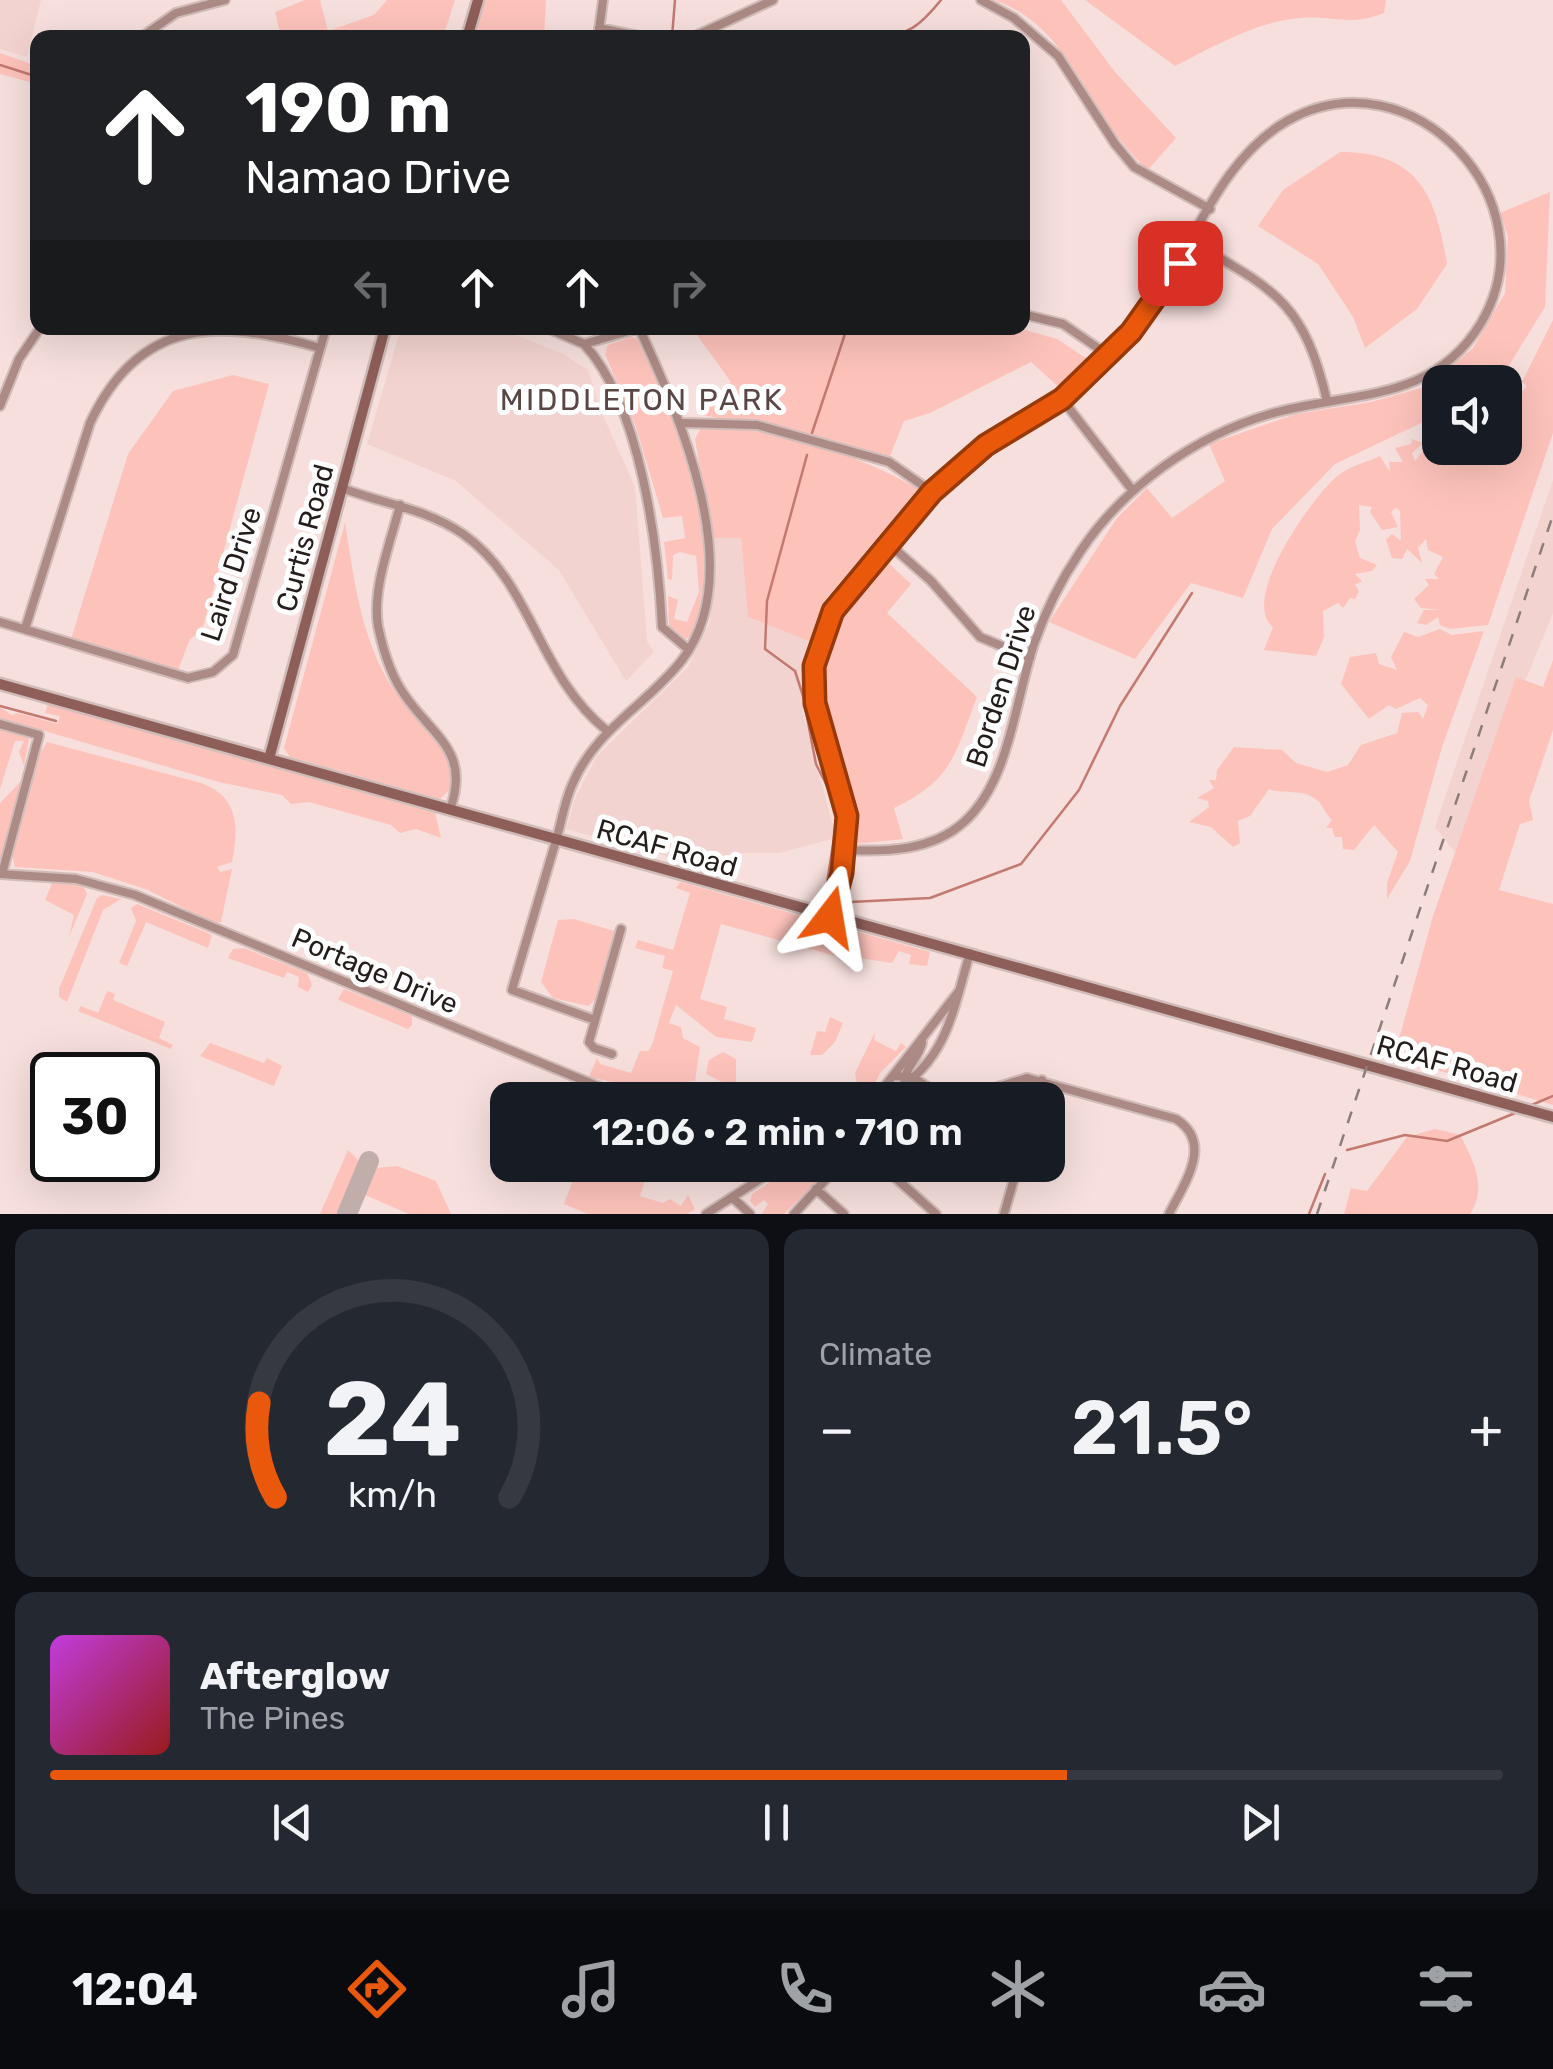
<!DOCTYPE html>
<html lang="en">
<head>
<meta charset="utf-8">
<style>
  body { margin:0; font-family:Rubik,sans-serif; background:#242831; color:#f1f3f6; height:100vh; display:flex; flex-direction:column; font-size:38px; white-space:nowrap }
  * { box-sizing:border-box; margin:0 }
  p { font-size:32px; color:#9ea1a6 }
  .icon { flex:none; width:55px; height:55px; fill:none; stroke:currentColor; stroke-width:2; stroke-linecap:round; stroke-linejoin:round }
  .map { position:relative; height:1214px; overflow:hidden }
  .side { display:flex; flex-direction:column; gap:15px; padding:15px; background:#0d0f14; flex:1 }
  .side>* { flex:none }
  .hud { position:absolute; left:30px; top:30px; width:1000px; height:305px; border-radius:20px; box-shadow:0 10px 40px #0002; background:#202124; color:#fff; overflow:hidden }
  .buttons { position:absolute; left:1422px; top:365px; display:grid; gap:20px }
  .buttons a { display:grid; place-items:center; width:100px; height:100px; border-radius:20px; background:#171b24; box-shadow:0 10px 40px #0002; font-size:50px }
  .speed { position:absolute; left:30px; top:1052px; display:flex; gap:20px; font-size:50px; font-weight:700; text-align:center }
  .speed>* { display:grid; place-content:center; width:130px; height:130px; border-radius:50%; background:#171b24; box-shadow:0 10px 40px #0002; line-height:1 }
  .speed .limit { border:5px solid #111; border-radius:15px; background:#fff; color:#111 }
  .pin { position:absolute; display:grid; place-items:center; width:85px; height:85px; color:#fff; margin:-42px; border-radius:20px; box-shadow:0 5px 15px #0006 }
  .me { position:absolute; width:110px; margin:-55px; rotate:14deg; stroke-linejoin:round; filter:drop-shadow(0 0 8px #0008) }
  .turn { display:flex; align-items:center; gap:35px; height:210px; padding:0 50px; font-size:45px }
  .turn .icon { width:130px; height:130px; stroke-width:2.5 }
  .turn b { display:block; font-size:70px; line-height:85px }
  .lanes { display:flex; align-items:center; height:95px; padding:0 50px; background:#0003; justify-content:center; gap:50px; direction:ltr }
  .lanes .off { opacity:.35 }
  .big { font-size:75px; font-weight:600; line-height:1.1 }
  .side .widget { flex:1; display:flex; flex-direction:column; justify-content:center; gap:15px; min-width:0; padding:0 35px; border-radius:20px; background:#242831 }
  .side .dial { align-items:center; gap:0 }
  .dial svg { height:260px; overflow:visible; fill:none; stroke:#363941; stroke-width:7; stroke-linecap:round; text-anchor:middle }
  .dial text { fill:#f1f3f6; stroke:none }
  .song { display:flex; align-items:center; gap:30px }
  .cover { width:120px; height:120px; border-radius:15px; background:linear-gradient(135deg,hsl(290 70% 55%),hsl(0 70% 35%)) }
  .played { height:10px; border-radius:5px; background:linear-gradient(90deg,#ea580c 70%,#363941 70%) }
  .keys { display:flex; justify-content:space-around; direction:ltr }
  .heat { display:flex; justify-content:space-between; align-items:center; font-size:55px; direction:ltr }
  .side .tiles { flex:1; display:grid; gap:15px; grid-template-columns:1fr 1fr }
  .widget:last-child { grid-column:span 2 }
  .trip { position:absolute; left:490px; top:1082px; width:575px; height:100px; border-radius:20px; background:#171b24; box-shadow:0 10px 40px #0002; font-weight:600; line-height:100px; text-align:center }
  .tabs { display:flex; height:160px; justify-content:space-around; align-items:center; background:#090b0e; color:#9ea1a6 }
  .tabs .icon { width:70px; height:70px }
  .tabs .active { color:#ea580c }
  .tabs b { font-size:45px; color:#f1f3f6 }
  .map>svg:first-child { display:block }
  .built { fill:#f3d3cf }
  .green { fill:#fdc3bb }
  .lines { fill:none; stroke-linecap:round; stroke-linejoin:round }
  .stream { stroke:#c37970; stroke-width:2.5 }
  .taxiway { stroke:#c1aeab; stroke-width:20 }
  .minor-casing { stroke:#d0bcb9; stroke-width:12 }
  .secondary-casing { stroke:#d0bcb9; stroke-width:15 }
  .minor { stroke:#ac8a85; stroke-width:8 }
  .secondary { stroke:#8e5e58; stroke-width:10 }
  .rail { stroke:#8c7c7a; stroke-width:2.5; stroke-dasharray:12 12; stroke-linecap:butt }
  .route-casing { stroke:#983908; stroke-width:25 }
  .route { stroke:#ea580c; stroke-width:18 }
  .labels { text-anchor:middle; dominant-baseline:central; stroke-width:10; stroke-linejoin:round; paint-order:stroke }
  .street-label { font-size:28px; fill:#251d1c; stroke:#fff }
  .neighbourhood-label { font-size:30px; letter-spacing:2.5px; fill:#5a4745; stroke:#fff }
</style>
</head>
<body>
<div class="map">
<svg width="1553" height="1214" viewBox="0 0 1553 1214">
  <rect width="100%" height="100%" fill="#f6dfdc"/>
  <path class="built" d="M0,0h41l-14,57 -27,-8z
    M401,328h98l64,26 25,16 13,41 34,76 12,154 7,11 -28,29 -67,-111 -103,-89 -89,-37z
    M1553,480v133l-98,239 -20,-25z
    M712,538h29l7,79 63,25 -8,70 33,126 -57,15h-38l-4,22 -171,-46 10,-33 21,-40 91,-89 22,-45z"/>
  <path class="green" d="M305,0h15l8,31 46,-16 13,-15h68l-12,37h-162l-6,-25z
    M483,0h63l-2,37h-71z
    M994,0h67l54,72 61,66 -29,33c-15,-18 -32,-35 -45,-55 -30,-47 -50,-96 -108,-116z
    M1085,0h301l-2,13c-34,14 -51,2 -85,5 -46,5 -84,28 -124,48z
    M0,53l37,13v18l-37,-10z
    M1340,152c78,0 96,43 107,112l-30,45 -52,39 -12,-31 -35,-53 -60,-38 25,-36z
    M1550,192l-5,115 -42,68 -11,7h-52v32l-105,50 -63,65 -29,69 -52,-15 -56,76 -86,-37 68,-104 30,-30 25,30 53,-37 -16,-37 87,-30 75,-12 57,-16 45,-38 32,-55 3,-56 -8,-24z
    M1553,320v113l-65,192 -38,4 -10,-4 -2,-8 -12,8 -9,-2 7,-13h17l-20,-2 -7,-9 15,-14 -4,-6h14l-5,-5 9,-17 -15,-7 -2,-11 -8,9 4,15 -15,-14 -5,10 -10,-1 -6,-18 6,-6 9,7 -1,-30 -4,-3 -5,4 7,15 -16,3 -12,-18 2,-5 -13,-2 1,25 -5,12 5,16 17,7 -5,6 -17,3 7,7 -7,4 4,6 -4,8 -5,-1 -7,10 -5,-5 -15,8 1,26 -8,19 -52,-6 9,-23c-33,-26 34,-122 60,-147 16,-15 30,-16 47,-24l10,16 -1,-10h14l-8,-14 16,-4 1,-5 11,4 -11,10 3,8 11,-14 11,-2 3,-11v14h65v-56l15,2 7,-8 -5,-4z
    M692,328l226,4 100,-4 39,11 33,22 -29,28 -30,-27 -101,51 -26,8 -14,35 -187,-41 28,-33z
    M631,337l6,2c42,87 89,200 55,296l-6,4 -17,-10 -1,-33 10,4 -4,19 13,3 12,-30 -3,-36 -16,-4 -7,3 -1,25 -4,-1 -4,-37 21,-4 -3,-22 -19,2 -27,-91 -31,-73 3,-9z
    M233,375l36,9 -67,247 -12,8 -16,41 -106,-31 60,-195 45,-63z
    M710,425c67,5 152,30 208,64l-92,110 -15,43 -63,-25 -7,-79h-29l-17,-99 6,-11z
    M345,523c10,62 17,127 57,178 21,27 52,49 50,86l-12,12 -150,-42 -6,-9z
    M886,561l25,23 -24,29 90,84c-22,57 -24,83 -83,111l9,31 -47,5c-10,-135 -85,-158 30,-283z
    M1440,629l12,6 32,-4 -42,116 -32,114 -23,38v-16l11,-31 -24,-27 -20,25 -11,-1 -1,-12h-7l-3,-9h-6l6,-8c-6,-5 -10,-16 -14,-19 -15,-14 -35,-6 -49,-12l-19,27 -12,5 2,22 -7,4 -22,-20 -22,-5 20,-15 -1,-6 -11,-3 17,-10 -5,-8h7l1,-10 17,-23 48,3 14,13 31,9 21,-7 13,-20 36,-12 5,-20 16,-1 5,7 5,-14 -8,-7 -24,11 -7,-4 -20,14 -28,-35 9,-27 26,-4 3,11 18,6 -6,-13 13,-25 14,5z
    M1553,660v70l-24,71 4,19 -13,4 -21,66 54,14v201l-159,-48 39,-141 83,-239 27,10z
    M48,704l387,109 6,25 -25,-9 -16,4 -9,-8 -82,-23 -18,2 -9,-9 -63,-13 -219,-64v-11l12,8 6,-2 40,11 2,-8 -15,-3z
    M0,728l29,11 -5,27 -5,-14 5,-11h-9l-15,48z
    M47,742l154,41c38,14 38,44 31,79l-15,5 3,5 12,-3 -11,53 -8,1 -65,-33 -55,-18 -78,-5 -3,-13 27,-99z
    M21,781l-21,79v-57z
    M53,881l29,3 5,10 -18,43 5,-22 -29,-15z
    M680,882l250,70 -3,14 -18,-2 2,-9 -12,-4 -7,12 -32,-5v10l-14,-4v-5l-125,-35 -21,75 27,8 -3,12 32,9 -4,14 -36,-5 -40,-32 -7,18 12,4 2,11 17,9 -5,34 -58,6 -48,-10 8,-19 3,6 31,9 9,-22h8l4,-6 21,-74 -11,-3 3,-12 -30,-8 3,-8 35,10 17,-57 -14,-5z
    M102,895l19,4 -18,11 -36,92 -8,-5v-8l38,-91z
    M137,904l71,29 4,3 -4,12 -62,-26 -19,44 -8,-3 17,-42 -5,-13z
    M574,919l40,12 1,5 -16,60 -11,10 -35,-8 -12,-16 17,-62z
    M244,948l63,25 5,12 -4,7 -10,-5 1,-10 -12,-5 -3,6 -56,-20 5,-9z
    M344,989l68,27v9l-4,4 -65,-27 -5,-3z
    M107,991l8,3 -2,6 52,22 -6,16 14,7 -2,4 -93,-38 3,-5 17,7z
    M830,1017l13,6 -8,19 -13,13h-12l7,-24 8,1z
    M875,1032l-1,8 22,11 5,-8 5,4 -26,26 -7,15 -6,2 -10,-6 -2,-11z
    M210,1043l54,20 3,-5 15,8 -8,20 -74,-30z
    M723,1052l13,7v24l9,3 -1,7 -38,-19 3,-14z
    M1435,1129l25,6c13,25 28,52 10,79h-126l7,-26 16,3 40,-54z
    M348,1150l13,13 -22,51h-19z
    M579,1165l1,8 17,7 6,-15 58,2 -3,10 -11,-3 -7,22 23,7 7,-4 11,7 7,-11 7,14 -8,5h-99l-24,-10z
    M795,1165h38l-49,49h-22l6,-10 -4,-4 -9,7 -5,-6 2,-7z
    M397,1166l39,15 15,33h-42l-46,-20 12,-26z"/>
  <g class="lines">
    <path class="stream" d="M672,37l3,-37
      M875,38c34,-3 45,-12 66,-38
      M0,65l38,12
      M812,433l35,-105
      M804,699l-9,-28 -30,-22 2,-48 40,-146
      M0,706l56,15
      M806,712l10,52 15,30 6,25
      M835,831l-10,66 6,6 99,-5 91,-34 58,-74 41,-84 72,-113
      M1527,1107l26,-11
      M1347,1150l58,-15 42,6 73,-30
      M1309,1214l16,-40"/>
    <path class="taxiway" d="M347,1214l22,-53"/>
    <defs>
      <path id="minor" d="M981,0l33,18 44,38 57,88 19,23 76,42
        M599,28l49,10
        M140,38l36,-25 49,-13
        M598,38l5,-38
        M691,38l82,-38
        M1192,242c83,48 112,60 135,159
        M1022,314l41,10 45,31
        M547,328l37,16 55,-16
        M584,344c57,62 74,202 78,283l27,23
        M1062,399l71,92
        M0,406l19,-47 21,-31
        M683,423l74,2 132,37 43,30
        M342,488c41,16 83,20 121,46 69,48 73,138 143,196
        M400,505c-9,37 -28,82 -22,121 5,24 13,51 28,71 30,42 64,55 44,113
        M888,543l43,38 49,56 50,21
        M0,622l188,56 25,-6 20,-17 93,-327
        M25,629l65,-206c50,-107 131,-104 230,-75
        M0,724l39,11 -37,139
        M0,874l76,5 59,16 467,193c41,10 96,-11 132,12
        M830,917c10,-32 21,-68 17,-101 -9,-75 -55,-121 -17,-198 23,-47 108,-138 151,-170 25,-18 53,-30 78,-47 26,-19 53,-47 74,-71 55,-65 79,-166 154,-209 125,-71 266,81 194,202 -49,81 -131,68 -211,91 -75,22 -147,73 -190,138 -19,28 -35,60 -46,92 -19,56 -24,137 -70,178 -32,29 -78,30 -119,28
        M595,1020l-83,-30c14,-49 29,-98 43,-146 6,-19 9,-41 17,-59 23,-56 75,-80 110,-125 67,-87 -3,-246 -43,-332
        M612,1054l-18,-6 -5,-6 32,-113
        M893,1076l20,1 26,18 26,-2
        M874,1100l85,-109
        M880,1100c67,-34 71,-84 90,-147
        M920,1100l-16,-15c0,-18 15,-26 18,-42
        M956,1100l71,-22 149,41c38,24 8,65 -7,95
        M1036,1100l6,-20
        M881,1165l55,49
        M816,1189l28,25
        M732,1197l18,17
        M706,1214l76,-49
        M794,1214l45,-49
        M1004,1214l14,-49"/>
      <path id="secondary" d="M467,38l11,-38
        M0,684l1553,433
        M269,759l116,-431"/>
    </defs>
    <use href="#minor" class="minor-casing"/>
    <use href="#secondary" class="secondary-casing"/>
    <use href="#minor" class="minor"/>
    <use href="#secondary" class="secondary"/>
    <path class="rail" d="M1317,1214l236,-699"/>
  </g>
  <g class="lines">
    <defs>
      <path id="route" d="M830,917l12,-44 5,-57 -32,-113 -1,-37 19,-55 99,-119 54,-47 76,-46 69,-67 49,-69"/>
    </defs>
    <use href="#route" class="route-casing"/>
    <use href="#route" class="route"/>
  </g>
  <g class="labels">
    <g class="street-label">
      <text transform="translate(305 538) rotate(-75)">Curtis Road</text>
      <text transform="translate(231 574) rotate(-72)">Laird Drive</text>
      <text transform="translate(1001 686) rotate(-72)">Borden Drive</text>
      <text transform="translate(667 848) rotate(16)">RCAF Road</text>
      <text transform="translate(375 971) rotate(23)">Portage Drive</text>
      <text transform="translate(1447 1064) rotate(16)">RCAF Road</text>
    </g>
    <g class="neighbourhood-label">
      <text x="642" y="400">MIDDLETON PARK</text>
    </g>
  </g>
</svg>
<div class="buttons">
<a><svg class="icon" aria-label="sound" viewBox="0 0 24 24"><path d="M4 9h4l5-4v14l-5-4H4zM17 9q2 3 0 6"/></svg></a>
</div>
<div class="speed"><div class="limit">30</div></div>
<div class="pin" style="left:1180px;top:263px;background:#d93025"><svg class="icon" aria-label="arrive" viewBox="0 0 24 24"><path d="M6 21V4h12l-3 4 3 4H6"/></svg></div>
<svg class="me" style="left:830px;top:917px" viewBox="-20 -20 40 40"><path d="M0-17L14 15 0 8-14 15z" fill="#ea580c" stroke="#fff" stroke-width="4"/></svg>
<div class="trip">12:06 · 2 min · 710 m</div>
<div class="hud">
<div class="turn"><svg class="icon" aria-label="ahead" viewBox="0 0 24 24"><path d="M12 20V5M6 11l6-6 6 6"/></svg><div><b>190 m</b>Namao Drive</div></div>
<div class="lanes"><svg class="icon off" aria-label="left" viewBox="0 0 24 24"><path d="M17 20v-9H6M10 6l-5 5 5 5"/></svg><svg class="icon" aria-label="ahead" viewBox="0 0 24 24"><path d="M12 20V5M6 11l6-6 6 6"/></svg><svg class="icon" aria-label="ahead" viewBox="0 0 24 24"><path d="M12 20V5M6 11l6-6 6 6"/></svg><svg class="icon off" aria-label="right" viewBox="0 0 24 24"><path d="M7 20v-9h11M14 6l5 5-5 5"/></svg></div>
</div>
</div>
<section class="side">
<div class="tiles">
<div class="widget dial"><svg viewBox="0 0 100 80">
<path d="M14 69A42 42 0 1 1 86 69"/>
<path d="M14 69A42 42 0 0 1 9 40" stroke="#ea580c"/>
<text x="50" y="56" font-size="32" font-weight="700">24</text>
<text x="50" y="72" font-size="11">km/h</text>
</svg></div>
<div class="widget"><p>Climate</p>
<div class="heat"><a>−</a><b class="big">21.5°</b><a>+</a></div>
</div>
<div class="widget">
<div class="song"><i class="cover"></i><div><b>Afterglow</b><p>The Pines</p></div></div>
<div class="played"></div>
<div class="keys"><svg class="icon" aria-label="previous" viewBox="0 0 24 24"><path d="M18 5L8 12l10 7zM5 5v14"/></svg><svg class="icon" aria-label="pause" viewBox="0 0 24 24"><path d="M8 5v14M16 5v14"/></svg><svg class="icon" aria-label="next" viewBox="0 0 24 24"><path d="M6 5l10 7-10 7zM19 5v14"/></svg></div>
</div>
</div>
</section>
<nav class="tabs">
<b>12:04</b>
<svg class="icon active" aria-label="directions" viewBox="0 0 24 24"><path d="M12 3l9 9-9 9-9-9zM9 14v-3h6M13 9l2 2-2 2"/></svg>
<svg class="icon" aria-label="music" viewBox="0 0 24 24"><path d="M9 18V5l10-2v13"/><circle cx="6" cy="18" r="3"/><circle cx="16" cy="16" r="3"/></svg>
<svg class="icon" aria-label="phone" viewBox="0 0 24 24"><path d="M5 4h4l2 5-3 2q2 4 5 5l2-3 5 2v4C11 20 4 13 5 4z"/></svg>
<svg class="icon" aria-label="climate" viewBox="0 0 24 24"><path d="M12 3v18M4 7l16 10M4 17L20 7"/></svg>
<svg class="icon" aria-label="car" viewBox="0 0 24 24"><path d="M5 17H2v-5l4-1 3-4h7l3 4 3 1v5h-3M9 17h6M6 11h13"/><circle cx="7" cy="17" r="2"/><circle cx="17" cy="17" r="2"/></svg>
<svg class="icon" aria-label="filters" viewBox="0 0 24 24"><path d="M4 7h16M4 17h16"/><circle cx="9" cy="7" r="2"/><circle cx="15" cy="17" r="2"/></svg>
</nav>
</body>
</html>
